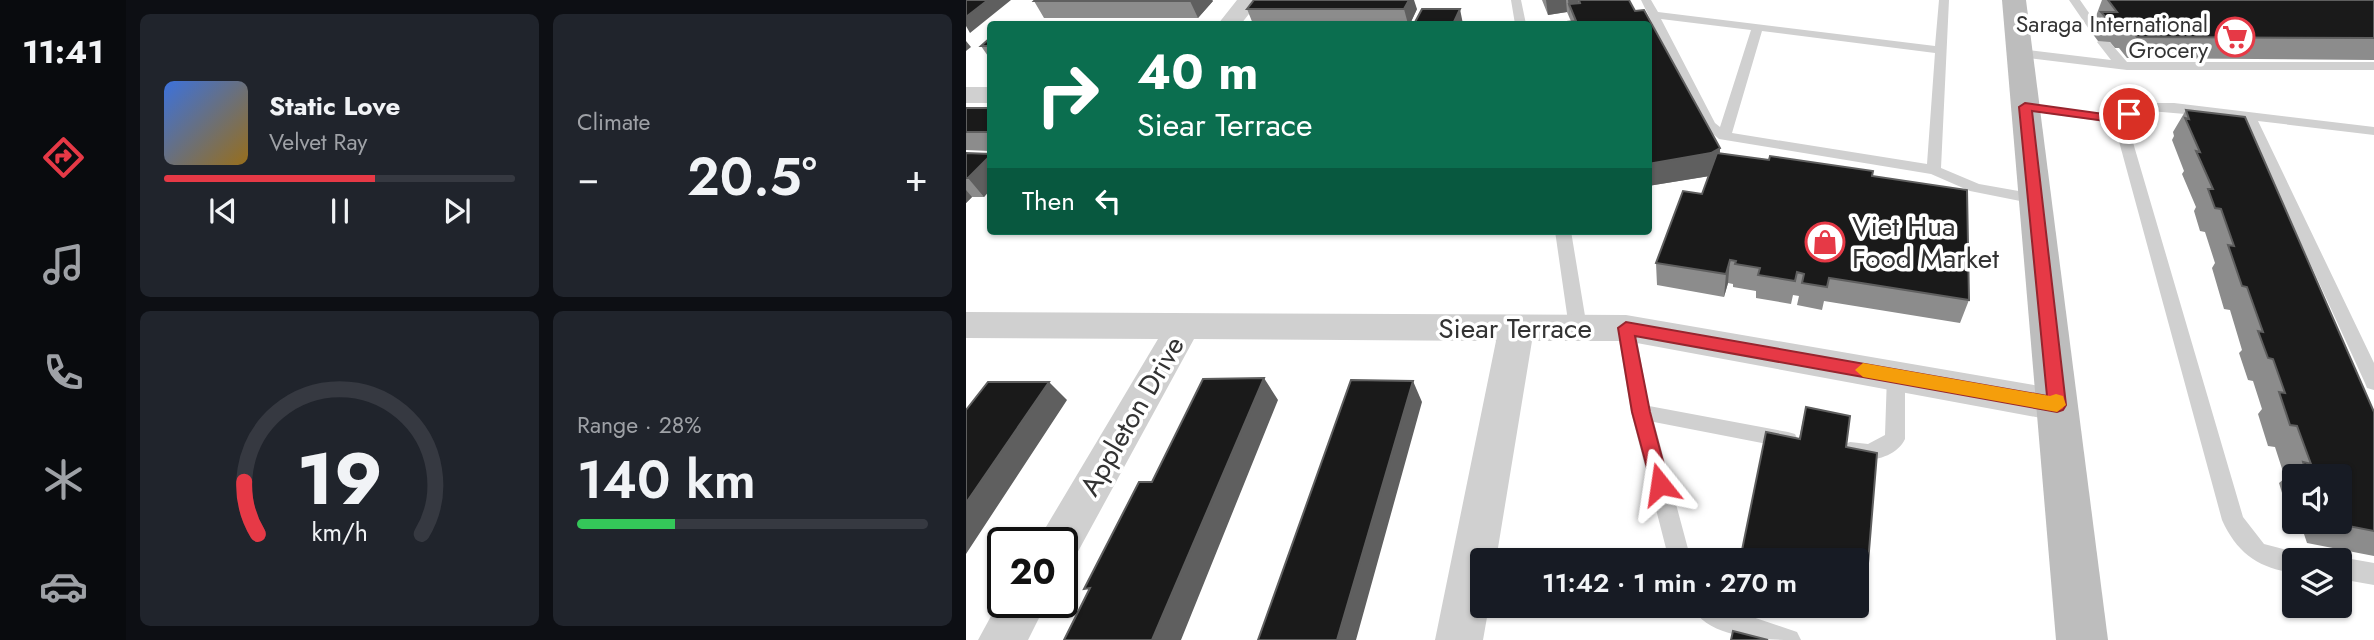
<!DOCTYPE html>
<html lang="en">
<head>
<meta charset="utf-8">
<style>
  body { margin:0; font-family:Jost,sans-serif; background:#20242c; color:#f1f3f6; height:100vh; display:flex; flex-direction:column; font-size:26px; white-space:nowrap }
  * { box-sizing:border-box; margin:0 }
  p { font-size:23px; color:#9ea1a6 }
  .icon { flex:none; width:38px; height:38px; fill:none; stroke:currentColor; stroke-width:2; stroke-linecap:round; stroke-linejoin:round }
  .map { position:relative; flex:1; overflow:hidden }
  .drawer { display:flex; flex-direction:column; gap:14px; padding:14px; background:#0d0f14; width:840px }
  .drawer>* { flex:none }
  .guide { position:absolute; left:21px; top:21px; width:665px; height:214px; border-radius:7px; box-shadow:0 2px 5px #0004; background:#0b6e4f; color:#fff; overflow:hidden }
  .tools { position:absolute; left:1316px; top:464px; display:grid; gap:14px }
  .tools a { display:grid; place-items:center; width:70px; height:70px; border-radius:7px; background:#171b24; box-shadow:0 2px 5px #0004; font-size:35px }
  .speed { position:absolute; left:21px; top:527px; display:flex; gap:14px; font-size:35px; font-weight:700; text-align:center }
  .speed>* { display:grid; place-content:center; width:91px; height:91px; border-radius:50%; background:#171b24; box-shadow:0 2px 5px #0004; line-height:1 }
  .speed .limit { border:4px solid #111; border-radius:10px; background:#fff; color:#111 }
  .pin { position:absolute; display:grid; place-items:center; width:60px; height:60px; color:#fff; margin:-30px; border:4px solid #fff; border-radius:50%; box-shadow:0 2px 7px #0007 }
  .me { position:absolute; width:77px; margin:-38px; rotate:345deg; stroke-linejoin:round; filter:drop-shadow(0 0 5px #0008) }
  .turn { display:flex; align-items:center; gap:24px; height:147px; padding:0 35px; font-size:32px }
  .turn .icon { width:91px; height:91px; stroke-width:2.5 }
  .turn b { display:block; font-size:49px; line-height:60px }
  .then { display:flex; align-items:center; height:66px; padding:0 35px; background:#0003; gap:14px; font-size:26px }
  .big { font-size:52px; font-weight:600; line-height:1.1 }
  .drawer .widget { flex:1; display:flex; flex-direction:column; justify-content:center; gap:10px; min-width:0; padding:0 24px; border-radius:10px; background:#20242c }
  .drawer .dial { align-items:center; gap:0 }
  .dial svg { height:182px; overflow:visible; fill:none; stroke:#363941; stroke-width:7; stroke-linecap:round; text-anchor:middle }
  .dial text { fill:#f1f3f6; stroke:none }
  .song { display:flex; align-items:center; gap:21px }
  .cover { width:84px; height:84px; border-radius:10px; background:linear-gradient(135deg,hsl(220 70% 55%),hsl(40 70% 35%)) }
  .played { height:7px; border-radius:4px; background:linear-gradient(90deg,#e63946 60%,#363941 60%) }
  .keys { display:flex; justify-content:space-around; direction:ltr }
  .heat { display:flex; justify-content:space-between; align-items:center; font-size:38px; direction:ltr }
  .charge { height:10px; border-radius:5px; background:linear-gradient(90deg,#34c759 28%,#363941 0) }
  .drawer .tiles { flex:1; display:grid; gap:14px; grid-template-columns:repeat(2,1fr) }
  .trip { position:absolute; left:504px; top:548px; width:399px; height:70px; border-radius:7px; background:#171b24; box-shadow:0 2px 5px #0004; font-weight:600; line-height:70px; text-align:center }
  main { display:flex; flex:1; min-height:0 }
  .menu { display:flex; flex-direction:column; width:126px; justify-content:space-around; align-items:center; background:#090b0e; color:#9ea1a6 }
  .menu .icon { width:49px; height:49px }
  .menu .current { color:#e63946 }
  .menu b { font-size:32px; color:#f1f3f6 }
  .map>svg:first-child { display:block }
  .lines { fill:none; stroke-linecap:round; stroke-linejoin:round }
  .lane { fill:#d0d0d0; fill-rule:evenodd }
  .street { fill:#d0d0d0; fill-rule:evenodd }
  .secondary { fill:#bdbdbd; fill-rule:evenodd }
  .wall { fill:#8c8c8c }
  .shaded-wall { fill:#5f5f5f }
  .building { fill:#1a1a1a; stroke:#5f5f5f; stroke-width:2 }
  .route { fill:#e63946; stroke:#96252e; stroke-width:2 }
  .slow { fill:#f59e0b }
  .labels { text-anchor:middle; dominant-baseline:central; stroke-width:7; stroke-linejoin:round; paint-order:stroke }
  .far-poi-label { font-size:23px; fill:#333; stroke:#fff; text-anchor:end }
  .poi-label { font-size:28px; fill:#333; stroke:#fff; text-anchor:start }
  .street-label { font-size:28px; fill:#333; stroke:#fff }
</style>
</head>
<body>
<main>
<nav class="menu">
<b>11:41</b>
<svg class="icon current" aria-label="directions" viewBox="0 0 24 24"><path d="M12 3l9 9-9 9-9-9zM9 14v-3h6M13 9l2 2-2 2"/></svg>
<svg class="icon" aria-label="music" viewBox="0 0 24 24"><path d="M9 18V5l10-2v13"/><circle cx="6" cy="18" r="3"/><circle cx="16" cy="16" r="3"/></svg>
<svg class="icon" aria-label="phone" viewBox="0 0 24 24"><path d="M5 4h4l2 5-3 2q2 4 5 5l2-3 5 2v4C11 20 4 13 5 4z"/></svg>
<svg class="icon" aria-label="climate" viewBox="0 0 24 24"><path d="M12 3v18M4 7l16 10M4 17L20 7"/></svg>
<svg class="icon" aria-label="car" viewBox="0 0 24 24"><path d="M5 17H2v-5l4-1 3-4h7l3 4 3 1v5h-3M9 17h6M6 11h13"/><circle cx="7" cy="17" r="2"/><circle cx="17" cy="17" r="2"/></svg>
</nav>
<section class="drawer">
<div class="tiles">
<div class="widget">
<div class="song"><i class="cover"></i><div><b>Static Love</b><p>Velvet Ray</p></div></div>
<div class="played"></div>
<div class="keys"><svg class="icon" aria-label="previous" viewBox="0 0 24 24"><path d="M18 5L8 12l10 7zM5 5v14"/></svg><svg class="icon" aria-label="pause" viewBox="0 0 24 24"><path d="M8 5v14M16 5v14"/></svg><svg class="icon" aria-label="next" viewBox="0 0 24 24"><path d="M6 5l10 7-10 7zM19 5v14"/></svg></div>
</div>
<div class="widget"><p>Climate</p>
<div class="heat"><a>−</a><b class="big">20.5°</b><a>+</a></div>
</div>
<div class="widget dial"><svg viewBox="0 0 100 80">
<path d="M14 69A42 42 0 1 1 86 69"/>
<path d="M14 69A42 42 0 0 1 8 46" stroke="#e63946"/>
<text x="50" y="56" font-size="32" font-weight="700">19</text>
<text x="50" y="72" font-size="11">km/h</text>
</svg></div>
<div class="widget"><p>Range · 28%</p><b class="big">140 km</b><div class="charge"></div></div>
</div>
</section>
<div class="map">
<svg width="1408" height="640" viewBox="0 0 1408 640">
  <rect width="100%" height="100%" fill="#fff"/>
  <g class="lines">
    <path class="lane" d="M545,0h10l5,24h-11z
      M675,0h10l7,12 277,34 4,-46h10l-8,168 38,16 56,10 8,5 -8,5 -65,-13 -39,-17 -212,-35 -17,-14zM695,19l90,11 -31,97 -5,-4zM796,31l173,22 -8,111 -195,-31z
      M1103,0h11l23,33 -2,2h-8z
      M1137,38l4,1 20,23h247v8h-247l-107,-13 -6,-4 6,-4 91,11 -14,-18z
      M1060,103l92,13 30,-13h26l200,24v8l-116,-14 116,242v27l-7,-2 -2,-5 -121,-264 -94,-8 -23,11 116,395 21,27 38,10 2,6h-10v13c-36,-5 -57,-20 -72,-53l-108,-397 -93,-13v-6z
      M589,231h16l16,97 -3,5h-12l-3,-5z
      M660,321l6,2 3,5 14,78 139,26 7,2 3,6 -3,6 -7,2 -134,-26 37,138h-22l-38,-148 -14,-84 3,-5z
      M930,369l7,2 2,5v63c-10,21 -42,25 -62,18l-3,-6 3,-6 7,-3 18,2 17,-9 2,-59 2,-5z
      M1374,557l34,6v22l-34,-6v-19h-7z
      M726,606h28l77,26 4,8c-32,0 -94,0 -109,-34z"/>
    <path class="street" d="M271,0h23l-19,24h-23z
      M0,87h24v16h-24z
      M0,312l660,3 431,74 14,5 5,11 -5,11 -14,5 -431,-80h-94l-36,219h-14v46h7l-6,34h-48l61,-299 -302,-2 -119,218 -13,4v-19h-25l121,-203 -192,-1z
      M37,594v8h44l-19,38h-50z"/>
    <path class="secondary" d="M1036,0h24l82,640h-52z"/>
  </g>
  <path class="wall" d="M69,0h177l1,1 -15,17h-154l-10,-17z
    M576,0h87l6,11 9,-1 76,138v5l49,7 1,-4 103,15 -1,5 95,14 2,110 -9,23 -136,-22 -2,9 -25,-5 2,-9 -6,-1 -2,9 -35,-6v-7l-23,-4v-3l-5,-1 -4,14 -67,-12 -1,-22 27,-72 19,3 7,-18 -61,10v-162h-101l24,-3 -1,-2 -3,-7 -19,3z
    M1136,0h272v60l-247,-2 -8,-10h-4l-5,-6 -12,-1 -6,-8 6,-14 -2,-3z
    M281,9h170l-7,15h-157z
    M24,38v21l-9,-13z
    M0,108h24v43l-24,-1z
    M1220,110l188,302v144l-67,-13 -7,-21h40v-46h-46v44l-4,-1 -11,-36 6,-5 -10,-31 -7,-1 -10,-32 4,-5 -9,-28 -5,-1 -9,-27 3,-3 -12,-40 -6,-1 -12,-41 3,-5 -10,-31 -5,-1 -6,-20 2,-4 -14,-33 2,-3 -12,-31 2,-4 -1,-4z
    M0,153l24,1v36l-6,7h-12l-6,6z
    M840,407l40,40 19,153 -7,15 -38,-9h37v-46l-58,-121z"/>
  <path class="shaded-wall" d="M22,0h23l-41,33 -4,-7v-9z
    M225,0h21l1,1 -15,17 -8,-17z
    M443,0h5l3,9 -7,15h-2l-4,-15z
    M580,0h20l1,12 -19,3z
    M602,0h10l1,17 -10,-13 1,15z
    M494,9l3,15h-10z
    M0,41l5,6 -5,4z
    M754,148l-1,22 -9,6 -62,10v-22z
    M24,156v34l-6,7 -16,-19z
    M0,190l6,7 -6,6z
    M764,260l-2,23 -4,14 2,-23z
    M298,378l14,22 -97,240h-29z
    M447,381l9,21 -66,238h-19z
    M83,382l18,18 -101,154v-51z"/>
  <path class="building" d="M0,0h22l-22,17z
    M69,0h156l-1,1h-156z
    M288,0h155l-5,9h-157z
    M613,0h50l6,11 9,-1 76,138 -9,5 -63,11v-140h-101l29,-3 -7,-17 11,-1z
    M1142,0h266v38l-237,-1 -8,-10h-4l-6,-6 -11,-1 -7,-8h16z
    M456,9h38l-7,15h-39z
    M24,38v8h-9z
    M0,108h24v24h-24z
    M1220,110l59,7 129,295v119l-41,-8v-1h7v-46h-33l-4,-14 8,2 -14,-38 -7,-1 -11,-33 6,1 -12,-34 -5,-1 -10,-27 5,1 -16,-45 -5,-1 -14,-41 6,1 -13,-37 -6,-1 -7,-19h5l-17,-38 4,1 -15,-34 4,1z
    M0,153l24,1v2l-22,22h-2z
    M751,153l52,7 1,-4 103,15 -1,5 95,14 2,110 -140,-22 -2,9 -25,-4 2,-9 -7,-2 -2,9 -37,-6 2,-7 -25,-4 1,-3 -6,-1 -4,14 -70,-11 27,-72 19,3z
    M298,378l-112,262h-88l26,-52 -6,1 55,-107h13l51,-103z
    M385,380l62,1 -76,259h-79z
    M22,382h61l-83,121v-93z
    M840,407l44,9 -4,31 31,6 -12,147 -8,-2v-38h-117l26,-128 34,7z
    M767,631l35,9h-37z"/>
  <path class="route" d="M1059,103l93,13 11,-6 6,4 -15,9 -88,-12 34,294 -3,5 -6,2 -422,-76 15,76 19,72 -2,6 -7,2 -7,-2 -21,-78 -14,-84 8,-6 421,74 -28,-289z"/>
  <path class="slow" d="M897,363l187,33 6,-2 7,2 3,9 -9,7 -194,-35 -8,-7z"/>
  <defs>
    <symbol id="supermarket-ring" viewBox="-11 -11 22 22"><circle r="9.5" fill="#fff" stroke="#e63946" stroke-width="1.5"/><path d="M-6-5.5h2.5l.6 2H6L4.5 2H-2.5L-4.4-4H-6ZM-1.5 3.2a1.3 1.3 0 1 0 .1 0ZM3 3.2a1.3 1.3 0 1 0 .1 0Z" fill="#e63946"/></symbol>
    <symbol id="shop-ring" viewBox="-11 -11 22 22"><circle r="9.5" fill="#fff" stroke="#e63946" stroke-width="1.5"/><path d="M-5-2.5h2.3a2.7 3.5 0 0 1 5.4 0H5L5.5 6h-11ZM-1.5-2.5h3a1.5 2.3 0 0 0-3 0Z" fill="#e63946"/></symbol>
  </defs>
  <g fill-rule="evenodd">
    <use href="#supermarket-ring" x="1247" y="15" width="44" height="44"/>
    <use href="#shop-ring" x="837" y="220" width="44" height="44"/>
  </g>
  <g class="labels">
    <g class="far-poi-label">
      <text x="1242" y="24">Saraga International<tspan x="1242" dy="26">Grocery</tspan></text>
    </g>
    <g class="poi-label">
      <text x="886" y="226">Viet Hua<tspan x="886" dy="32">Food Market</tspan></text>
    </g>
    <g class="street-label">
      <text x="549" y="328">Siear Terrace</text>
      <text transform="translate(166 416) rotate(-60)">Appleton Drive</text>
    </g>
  </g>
</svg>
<div class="tools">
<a><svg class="icon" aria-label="sound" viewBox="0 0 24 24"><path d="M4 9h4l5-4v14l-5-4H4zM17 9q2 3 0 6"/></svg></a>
<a><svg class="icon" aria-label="layers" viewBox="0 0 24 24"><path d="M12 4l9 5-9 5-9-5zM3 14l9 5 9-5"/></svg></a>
</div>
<div class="speed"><div class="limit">20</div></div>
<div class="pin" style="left:1163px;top:114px;background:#d93025"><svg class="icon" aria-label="arrive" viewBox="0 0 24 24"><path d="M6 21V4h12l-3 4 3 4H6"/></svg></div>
<svg class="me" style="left:694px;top:484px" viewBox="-20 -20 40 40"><path d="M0-17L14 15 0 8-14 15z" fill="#e63946" stroke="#fff" stroke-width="4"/></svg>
<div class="trip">11:42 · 1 min · 270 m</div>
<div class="guide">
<div class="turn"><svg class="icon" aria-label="right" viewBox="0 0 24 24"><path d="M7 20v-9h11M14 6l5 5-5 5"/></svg><div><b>40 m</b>Siear Terrace</div></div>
<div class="then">Then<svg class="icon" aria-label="left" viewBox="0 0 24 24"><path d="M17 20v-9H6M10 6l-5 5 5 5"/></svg></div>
</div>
</div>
</main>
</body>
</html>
